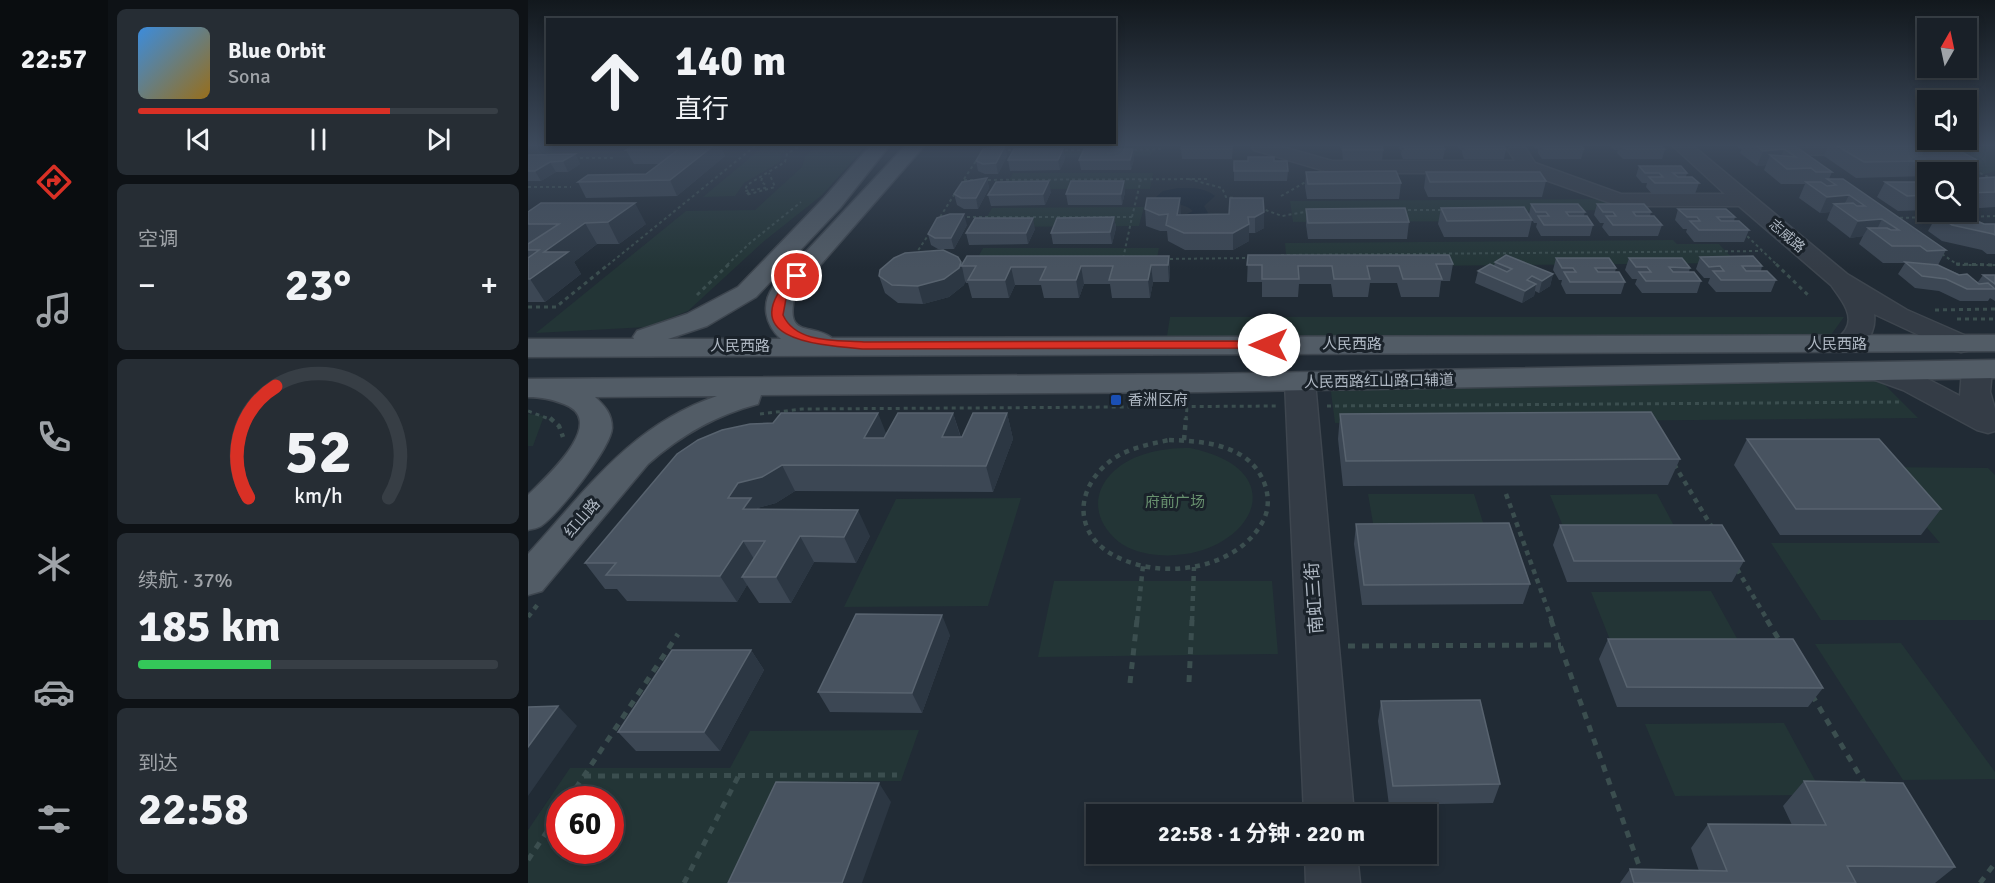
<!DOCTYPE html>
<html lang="zh">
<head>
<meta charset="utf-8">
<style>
  body { margin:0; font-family:Signika,"Noto Sans SC",sans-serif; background:#262d34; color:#f1f3f6; height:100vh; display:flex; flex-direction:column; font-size:22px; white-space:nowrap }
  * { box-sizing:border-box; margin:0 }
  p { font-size:20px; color:#9fa3a8 }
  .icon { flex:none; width:33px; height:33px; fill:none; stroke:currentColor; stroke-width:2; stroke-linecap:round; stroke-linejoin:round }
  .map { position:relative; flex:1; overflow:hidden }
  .drawer { display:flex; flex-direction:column; gap:9px; padding:9px; background:#0e1216; width:420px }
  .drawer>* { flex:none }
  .top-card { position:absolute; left:18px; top:18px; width:570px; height:126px; border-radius:0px; box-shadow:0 3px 9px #0003,0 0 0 2px #373e45; background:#192028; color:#f1f3f6; overflow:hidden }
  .needle { width:39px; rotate:9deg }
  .tools { position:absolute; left:1389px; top:18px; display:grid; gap:12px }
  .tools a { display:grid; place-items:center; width:60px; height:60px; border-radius:0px; background:#192028; box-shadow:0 3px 9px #0003,0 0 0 2px #373e45; font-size:30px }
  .speed { position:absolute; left:18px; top:786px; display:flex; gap:12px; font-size:30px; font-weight:700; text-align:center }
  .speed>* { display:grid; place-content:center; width:78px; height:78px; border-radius:50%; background:#192028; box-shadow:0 3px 9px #0003,0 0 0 2px #373e45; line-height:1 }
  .speed .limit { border:9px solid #d22; background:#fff; color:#111 }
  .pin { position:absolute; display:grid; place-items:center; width:51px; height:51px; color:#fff; margin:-26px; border:3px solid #fff; border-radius:50%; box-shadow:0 2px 6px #0007 }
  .me { position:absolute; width:66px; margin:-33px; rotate:270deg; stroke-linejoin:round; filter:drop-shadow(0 0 4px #0008) }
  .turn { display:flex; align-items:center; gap:21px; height:126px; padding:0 30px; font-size:27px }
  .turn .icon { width:78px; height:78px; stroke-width:2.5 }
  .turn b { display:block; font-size:42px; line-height:51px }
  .big { font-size:45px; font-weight:700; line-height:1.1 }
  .drawer .card { flex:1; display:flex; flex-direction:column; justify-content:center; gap:9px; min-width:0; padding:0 21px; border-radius:9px; background:#262d34 }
  .drawer .dial { align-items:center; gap:0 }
  .dial svg { height:156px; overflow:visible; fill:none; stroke:#373e45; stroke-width:7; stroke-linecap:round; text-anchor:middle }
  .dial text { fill:#f1f3f6; stroke:none }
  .song { display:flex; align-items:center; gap:18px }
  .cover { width:72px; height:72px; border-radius:9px; background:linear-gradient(135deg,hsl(210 70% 55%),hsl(40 70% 35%)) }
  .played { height:6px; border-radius:3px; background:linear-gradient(90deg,#d93025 70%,#373e45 70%) }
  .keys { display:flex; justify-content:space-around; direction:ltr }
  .heat { display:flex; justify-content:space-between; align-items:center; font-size:33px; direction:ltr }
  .charge { height:9px; border-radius:4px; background:linear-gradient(90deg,#34c759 37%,#373e45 0) }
  .trip { position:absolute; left:558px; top:804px; width:351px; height:60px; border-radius:0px; background:#192028; box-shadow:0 3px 9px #0003,0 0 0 2px #373e45; font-weight:700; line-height:60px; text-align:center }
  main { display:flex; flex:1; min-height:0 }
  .tabs { display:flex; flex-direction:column; width:108px; justify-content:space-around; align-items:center; background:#0a0d10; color:#9fa3a8 }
  .tabs .icon { width:42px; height:42px }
  .tabs .active { color:#d93025 }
  .tabs b { font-size:27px; color:#f1f3f6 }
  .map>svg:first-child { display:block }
  .green { fill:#233536; fill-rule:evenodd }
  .water { fill:#162331 }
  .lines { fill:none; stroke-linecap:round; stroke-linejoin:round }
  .minor-casing { stroke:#3e464f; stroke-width:3 }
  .major-casing { stroke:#3e464f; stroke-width:3 }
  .path-far3 { stroke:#3b4e4f; stroke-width:2; stroke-dasharray:3 3; stroke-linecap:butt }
  .path-far2 { stroke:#3b4e4f; stroke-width:3; stroke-dasharray:4 4; stroke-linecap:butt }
  .path-far1 { stroke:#3b4e4f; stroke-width:4.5; stroke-dasharray:5 5; stroke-linecap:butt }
  .path { stroke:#3b4e4f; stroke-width:5; stroke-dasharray:7 7; stroke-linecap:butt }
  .minor { fill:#343c46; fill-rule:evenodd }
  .major { fill:#525c66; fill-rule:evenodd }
  .wall { fill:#3c4754 }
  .shaded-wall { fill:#2c3743 }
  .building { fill:#485360; stroke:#58636f; stroke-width:1.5 }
  .route { fill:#d93025; stroke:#8d1f18; stroke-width:1.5 }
  .transit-dot { fill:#1a4fb4; stroke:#1a222a; stroke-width:2 }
  .labels { text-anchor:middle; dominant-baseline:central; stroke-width:6; stroke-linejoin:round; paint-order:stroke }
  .far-street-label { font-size:14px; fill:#aeb7c2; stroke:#1a222a }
  .street-label { font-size:15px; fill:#aeb7c2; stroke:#1a222a }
  .poi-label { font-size:15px; fill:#aeb7c2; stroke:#1a222a; text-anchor:start }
  .park-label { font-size:15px; fill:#68916f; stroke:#1a222a }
  .near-street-label { font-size:18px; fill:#aeb7c2; stroke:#1a222a }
</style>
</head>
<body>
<main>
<nav class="tabs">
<b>22:57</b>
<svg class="icon active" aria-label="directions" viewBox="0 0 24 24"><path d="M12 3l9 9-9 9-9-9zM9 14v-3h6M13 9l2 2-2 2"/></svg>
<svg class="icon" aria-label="music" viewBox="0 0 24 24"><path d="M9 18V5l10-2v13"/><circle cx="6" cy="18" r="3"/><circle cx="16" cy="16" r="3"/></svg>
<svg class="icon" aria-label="phone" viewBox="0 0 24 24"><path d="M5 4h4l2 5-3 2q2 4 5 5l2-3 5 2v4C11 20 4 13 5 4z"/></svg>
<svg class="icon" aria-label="climate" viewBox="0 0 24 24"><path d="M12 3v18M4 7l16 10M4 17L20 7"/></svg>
<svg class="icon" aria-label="car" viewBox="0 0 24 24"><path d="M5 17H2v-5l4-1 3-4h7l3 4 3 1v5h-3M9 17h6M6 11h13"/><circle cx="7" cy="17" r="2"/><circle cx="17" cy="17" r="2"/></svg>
<svg class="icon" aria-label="filters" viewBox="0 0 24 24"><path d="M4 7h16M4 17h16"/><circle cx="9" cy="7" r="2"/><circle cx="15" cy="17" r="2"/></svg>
</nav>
<section class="drawer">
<div class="card">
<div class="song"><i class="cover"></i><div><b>Blue Orbit</b><p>Sona</p></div></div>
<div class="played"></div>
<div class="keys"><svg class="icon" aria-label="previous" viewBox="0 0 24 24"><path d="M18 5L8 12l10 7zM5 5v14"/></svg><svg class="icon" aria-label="pause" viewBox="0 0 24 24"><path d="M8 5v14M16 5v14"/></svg><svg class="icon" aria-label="next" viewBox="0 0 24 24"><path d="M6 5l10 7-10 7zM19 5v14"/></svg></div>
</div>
<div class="card"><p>空调</p>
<div class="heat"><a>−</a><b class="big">23°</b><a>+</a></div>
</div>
<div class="card dial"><svg viewBox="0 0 100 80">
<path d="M14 69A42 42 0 1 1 86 69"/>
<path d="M14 69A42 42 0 0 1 28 12" stroke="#d93025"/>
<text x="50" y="56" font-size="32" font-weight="700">52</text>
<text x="50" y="72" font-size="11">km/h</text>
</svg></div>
<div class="card"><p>续航 · 37%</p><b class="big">185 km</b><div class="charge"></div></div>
<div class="card"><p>到达</p><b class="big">22:58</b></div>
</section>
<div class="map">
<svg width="1467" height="883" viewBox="0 0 1467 883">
  <rect width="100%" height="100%" fill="#212b35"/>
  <path class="green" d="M236,146h31l-14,8 -1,8 -36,21 -9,13 -32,1z
    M289,146h49l-44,49 -59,47 -75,69 -41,16 -111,6 150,-122 69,-1 47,-43 3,-10z
    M494,146h131l-2,10 -135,1z
    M1401,146h66v25l-14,4z
    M485,173h140l-3,16h-146z
    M1078,199l10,11 -100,1 5,10 -228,1 -3,-21z
    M616,207l-5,19 -158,1 11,-19z
    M1145,240l4,4h42l18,19 -450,4 -2,-24z
    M455,248h176l-4,21 -184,1z
    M642,317h674l-16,22 -662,3z
    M1351,379l39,39 -583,5 -5,-39z
    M0,414l16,2 -11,30h-5z
    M662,448c112,23 57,114 -32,107 -13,-1 -29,-5 -39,-13 -40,-33 -18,-75 26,-88 15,-5 30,-6 45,-6z
    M1347,467l113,1 7,7v145h-174l-50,-77h169z
    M840,494h106l13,41h-112z
    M1129,494l22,41 -112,1 -17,-41z
    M493,498l-33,108 -144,1 52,-108z
    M526,581h218l6,73 -240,3z
    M1183,591l29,53 -128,1 -21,-53z
    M1373,643l94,129v7l-92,1 -88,-136z
    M1256,723l39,72 -148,1 -30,-72z
    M391,730l-18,51 -122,1 -47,101h-204v-53l42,-62h160l20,-37zM32,800h50v50h-50z"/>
  <path class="water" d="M650,188c13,0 26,-1 37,8l-11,10 4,7 -3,4 -22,-1 10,-5c-10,-9 -25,-7 -37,-14l7,-6z"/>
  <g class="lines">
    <defs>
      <path id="minor" d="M724,146h27l53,15h183l-7,-11 3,-4h13l11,17 86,31h104l-52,-48h20l154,128 60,36 64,28 4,6 -4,6 -10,2 -10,-2 -77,-36c3,23 -15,41 -37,36l-4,-6c3,-5 10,-9 13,-15 9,-15 -7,-32 -15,-44l-92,-79h-120l-93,-33h-194l-78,-23z
        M1256,146h181l-2,4 -7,2 -165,3 -7,-2 -2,-4z
        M1449,361l10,3 5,6 -2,22 5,17v22l-7,2 -11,-3 -74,-40 -36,-13 -5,-6 5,-6c27,-7 68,18 93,31l2,-26 5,-6z
        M772,373l11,3 4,6 39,432h-50l-19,-432 4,-6z
        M777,854h52l3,29h-54z"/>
      <path id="major" d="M342,146h19l-49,62 -84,89 -49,29 -39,13h113c-16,-14 -20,-35 -8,-52l132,-141h19l-129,148c-11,46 16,28 37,44l1163,-3v16l-1467,6v-18h106l-1,-2 4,-6 50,-17 51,-27 86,-89z
        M1467,360v18l-793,14 -441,3 -3,9c-42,11 -77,31 -110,60l-106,127 -14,4v-41c59,-65 103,-129 189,-158l-122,1c10,9 17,17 17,31 -1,20 -54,87 -71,98 -3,2 -9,3 -13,4v-35c16,-16 82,-74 36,-91 -13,-5 -22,-7 -36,-7v-18l674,-5z"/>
    </defs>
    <use href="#minor" class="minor-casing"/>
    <use href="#major" class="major-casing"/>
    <path class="path-far3" d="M474,150h16
      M531,150h28
      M600,150l33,-1
      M46,158h41
      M1441,168l26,12
      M234,178l-1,4 5,3 -1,3 -20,3 2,-6 38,-23 2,-8 12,-8
      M436,179l14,-21
      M661,179l33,9 4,9 8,1
      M436,180l244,-1
      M0,187h43
      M221,192l-3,3 29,-8 -6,-14
      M753,196l28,-16
      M732,208l22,8 28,-5
      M874,210h43
      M433,217h171l-9,42
      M604,217l9,-38
      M1435,217l32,-1
      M1366,218l46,-1
      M409,222l20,-32
      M1215,232l34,33
      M1414,254l16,11h37
      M387,255l16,-24
      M753,255l481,-4
      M636,259l86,-1
      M80,265l147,-119
      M199,265l23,-22 51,-41"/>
    <path class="path-far2" d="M1248,264l32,31
      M1428,264l39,1
      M169,295l32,-31
      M0,307h28l53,-43
      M1407,310l60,-1
      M1429,319h38
      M799,406l574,-4
      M0,411l24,9
      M232,414l42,-5 476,-3
      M658,420l1,-13"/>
    <path class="path-far1" d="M22,418l9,8 4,11
      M641,440c37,1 82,5 96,45 4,12 4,25 -2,36 -26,49 -100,59 -146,36 -45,-22 -43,-70 -4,-98 16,-11 37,-15 56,-19z
      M656,440l2,-22
      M1146,464l39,65
      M978,494l46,127
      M1209,569l31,52
      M0,617l10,-13
      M609,621l6,-55
      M664,621l2,-54"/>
    <path class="path" d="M1023,620l90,251
      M1239,620l14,23
      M820,646l213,-1
      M661,682l3,-62
      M602,683l7,-63
      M1284,695l52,88
      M56,776l313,-1
      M40,800l110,-166
      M0,860l32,-48
      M156,883l55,-108
      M1452,883l15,-20"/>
    <use href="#minor" class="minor"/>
    <use href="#major" class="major"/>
  </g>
  <path class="wall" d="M192,146l5,10 -48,40 -91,2 -8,-16 68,-8 13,-10h-25l-8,-14z
    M477,146l2,10 -9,18h-13l-7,-3 -2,-10z
    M705,146l-1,13h-50l-1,-10z
    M812,146h42l1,4 -1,10h-39l-1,-10h-1z
    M871,146h44l2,3 -2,10h-40l-2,-5 1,-4h-2z
    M930,146h46l2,3 -2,10h-40l-2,-6v-3h-2z
    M1005,146h48l3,3 -3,10h-39l-4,-6v-4h-3z
    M1082,146h52l3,3 -3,10h-39l-6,-6 1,-3h-4z
    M1208,146h59l37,26 -3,7 117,71 -8,15 40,17 5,-7h12v26l-5,-3 -2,3h-28l-21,-10 -24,-3 -17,-14 7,-11h-22l-24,-19 4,-8 -13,2 -23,-18 3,-8 -10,1 -21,-15 6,-14h-24l-17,-14 2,-5 -9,1 -17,-13 2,-5 -2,1z
    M1300,146h122l27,14 -8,15h-3v-3h-38v4l-72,2 -32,-22z
    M535,149l2,10 -5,11 -50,1 -2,-11z
    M605,149l1,10 -3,11h-50l-2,-10z
    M47,154l5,10 -12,8h-12l-15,9h-13v-26z
    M706,161l54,10 -1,10h-53z
    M1111,166l48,7 -1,4 13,6 -4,11h-43l-6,-7 1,-4h-5l-6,-7z
    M778,172l95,11 -2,16h-92l-2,-12z
    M898,172l120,9 -4,16h-114l-4,-9z
    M1467,177v30l-29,2v-30z
    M459,178l2,10 -11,21h-14l-7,-4 -3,-11z
    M1357,182h43v28l-30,1 -21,-14z
    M523,192l-6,13 -54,1 -3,-11z
    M597,192l-3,13h-54l-2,-11z
    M735,198l1,30 -9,5h-6v8l-16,9h-48l-17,-9 -1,-10h-7l-14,-5 -1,-17 36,6 48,-1z
    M1003,204l54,8 -1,4 9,9 -3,11h-49l-5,-9 1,-4h-3l-5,-8z
    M1069,204l54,8 -1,4 12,9 -4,11h-49l-7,-9 2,-4h-4l-6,-8z
    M913,208l91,12 -4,17h-84l-6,-13z
    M778,209l103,13 -2,17h-99l-2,-14z
    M1150,209l57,8 -1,4 15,9 -5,12h-50l-8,-10 1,-3h-4l-8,-9z
    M0,212l118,12 -27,20h-22l-23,18 7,12 -36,28h-17z
    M1409,215l47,9h11v30h-8l-5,-4 -40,-9 -14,-10z
    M586,217l2,11 -4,16h-59l-2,-11z
    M439,225l-13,24h-16l-7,-4 -3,-11z
    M507,229l-7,15 -59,1 -3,-12z
    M720,255l205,9 -3,17h-9l-2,16h-38l-4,-14h-27l-2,14h-35l-2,-13h-32l-1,13h-36v-15h-15z
    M641,256l1,17 -1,9h-16l-3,16h-38l-2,-14h-26l-5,14h-35l-3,-13h-26l-6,13h-37l-4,-15h-2l-1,-2 -1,4 -15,12 -26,7 -25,-1 -13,-10 -6,-17 82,-14 1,3z
    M1172,257l62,9 -1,5 15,9 -5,12h-55l-8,-9 2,-5h-6l-8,-9z
    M1028,258l60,10 -1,4 10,10 -4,12h-55l-5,-10 1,-4h-3l-6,-10z
    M1101,258l61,10 -1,4 12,9 -4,12h-55l-7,-9 2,-5h-5l-7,-9z
    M967,262l58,12 -3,12 -11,7 -4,-2 -1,5 -12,7 -47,-20 3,-12 16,-5z
    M425,413l8,24 46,-24 6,26 -20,53 -198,-1 -19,12 -19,5 113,28 -14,27 -42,-1 -23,41h-32l-12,-18 -10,17 -110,-1 -10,-12h-12l-20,-26 92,-109 209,-21z
    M812,414l340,45 -12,26 -325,1 -5,-47z
    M1219,439l194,70 -20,26h-141l-46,-70z
    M828,524l174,60 -7,20 -161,1 -8,-61z
    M1032,525l184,36 -12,21h-165l-14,-37z
    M422,635l-28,78 -92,-1 -12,-20z
    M1080,639l215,49 -15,19h-191l-18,-48z
    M223,650l13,20 -44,81h-84l-18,-19z
    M853,701l119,83 -7,19 -104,2 -11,-84z
    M1276,781l151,86 -20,16h-315l10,-14 69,2 -8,-23 17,-24 84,1 -9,-19z"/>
  <path class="shaded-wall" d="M185,146h7l5,10 -48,40 -7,-16z
    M477,146l2,10 -9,18 -2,-11z
    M535,149l2,10 -5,11 -2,-10z
    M605,149l1,10 -3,11 -1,-10z
    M1256,149l-5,13 -9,-7 -4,10 -9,1 6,-15z
    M47,154l5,10 -12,8 -5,-11z
    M22,162l6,10 -15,9 -6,-10z
    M459,178l2,10 -11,21 -2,-11z
    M521,181l2,11 -6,13 -2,-11z
    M596,181l1,11 -3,13 -1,-11z
    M1321,195l-7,14 -8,-5 -4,8 -10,1 7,-16z
    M652,198l1,16 -3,17 -1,-16z
    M107,203l11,21 -27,20 -11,-22z
    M736,212v16l-9,5v-16z
    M436,214l3,11 -13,24 -3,-11z
    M586,217l2,11 -4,16 -2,-12z
    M505,218l2,11 -7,15 -2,-11z
    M1354,219l-7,14 -7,-5 -5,8 -13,2 8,-17z
    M57,223l12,21 -23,18 7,12 -36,28 -15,-23 14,-27z
    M721,224v17l-16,9v-17z
    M641,256l1,17 -1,9 -1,-17z
    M433,262l4,19 -1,4 -15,12 -26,7 -5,-18z
    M623,265l2,17 -3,16 -2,-18z
    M553,266l3,18 -5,14 -3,-18z
    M483,267l4,18 -6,13 -4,-18z
    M1025,274l-3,12 -11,7 3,-12z
    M1008,284l-2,12 -12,7 3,-12z
    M350,413l10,25h-24z
    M425,413l8,26 -19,-2z
    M479,413l6,26 -20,53 -7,-26z
    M254,465l13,26 -19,12 -19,5 8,16 -37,-26 10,-15z
    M330,510l12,26 -14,27 -12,-26z
    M272,536l14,26 -23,41 -15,-26z
    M215,541l16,26 -17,10 5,8 -10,17 -17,-26z
    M414,615l8,20 -28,78 -10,-20z
    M223,650l13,20 -44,81 -16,-19z
    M30,706l19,20 -49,70v-49z
    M351,783l12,19 -29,81h-20z"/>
  <path class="building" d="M104,146h81l-43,34 -92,2 10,-7 58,-1 33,-25 -53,1z
    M477,146l-9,17 -13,1 -7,-3 7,-12z
    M654,146h50v3h-51z
    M815,146h39l1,4h-40z
    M875,146h40l2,3h-40z
    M936,146h40l2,3h-40z
    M1014,146h39l3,3h-40z
    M1094,146h40l3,3h-40z
    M1228,146h39l37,26h-16l-5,-4 -24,1 -17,-14 26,2 -12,-8 -21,2z
    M1309,146h113l27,14 -113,2z
    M486,149h49l-5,11h-50z
    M556,149h49l-3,11h-51z
    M47,154l-12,7 -13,1 -15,9h-7v-16z
    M720,157h26v4h13l1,10h-54v-10h14z
    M1111,166h42l6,7h-14l5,4h14l7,6h-44l-6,-6h14l-4,-4h-14z
    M868,171l5,12 -93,1 -2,-12z
    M898,172h114l6,9 -116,1z
    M1467,177v15l-29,1v-14z
    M459,178l-11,20h-15l-7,-4 8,-12z
    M1299,179h16l103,71 -19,1 -7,-5h-28l-24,-18h19l4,2h8l-17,-11 -24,2 -24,-17 19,-1 4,3h8l-16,-11 -22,2 -21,-15h15l6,4 9,-1z
    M521,181l-6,13 -55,1 8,-13z
    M543,181h53l-3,13h-55z
    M1357,182h43v13l-21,1z
    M619,198h33l-3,17 52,-1 1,-16h33l1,14 -9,5h-7l1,7 -16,9h-49l-18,-8 2,-11 -9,1 -14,-6z
    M13,203h94l-27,19 -23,1 -41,29h24l-38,27h-2v-21l11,-8h-11v-6l31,-20h-31v-12z
    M1003,204h47l7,8h-19l3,4h18l6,9h-49l-6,-9h11l-3,-4h-10z
    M1069,204h47l7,8h-18l3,4h18l8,9h-49l-7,-9h10l-3,-4h-10z
    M996,207l8,13 -85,1 -6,-13z
    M877,208l4,14 -101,1 -2,-14z
    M1150,209h48l9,8h-18l4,4h18l10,9h-50l-9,-9h10l-3,-4h-10z
    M422,214h14l-13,24h-16l-7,-4 9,-16z
    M1409,215h26l21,9h11v11l-2,-1 -41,-9z
    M586,217l-4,15 -59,1 6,-15z
    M447,218h58l-7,15h-60z
    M415,250l15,7 3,5 -2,6 -15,11 -26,7 -26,-1 -13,-9 1,-6 14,-12 11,-5z
    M720,255h201l4,9h-17l6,15h-39l-4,-13h-32l3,13h-36l-2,-13h-34l1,13h-37v-14h-15z
    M978,255l47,19 -11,7 -10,-5 -5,4 9,4 -11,7 -47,-20 12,-7 17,8 5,-3 -17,-7z
    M439,256h202l-1,9h-17l-3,15h-39l4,-14h-32l-5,14h-36l6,-13h-35l-6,13h-37l8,-14h-15z
    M1225,256l9,10h-20l4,5h21l9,9h-55l-8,-9h11l-4,-5 -11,1 -9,-10z
    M1028,258h53l7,10h-21l3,4h21l6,10h-55l-6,-10h12l-3,-4h-11z
    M1101,258h53l8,10 -21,-1 4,5h21l7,9h-55l-7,-9h12l-4,-5h-11z
    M1377,262l33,3 21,10 8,-1 12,10 9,-1 7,6h-28l-21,-10 -24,-3z
    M1455,275h12v9z
    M1123,412l29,47 -334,2 -6,-47z
    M253,413h97l-14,25h20l14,-25h55l-11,24h20l11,-24h34l-21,53 -204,-1 -20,12 -24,6 -10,15h23l-8,11 115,1 -14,27 -44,-1 -24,41h-34l23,-36h-22l-23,35 -114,-1 10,-12h-31l92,-109 21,-14 24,-10 28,-6 23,-1z
    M1219,439h132l62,70h-145z
    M981,523l21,61 -166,1 -8,-61z
    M1032,525h162l22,36h-170z
    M328,614l86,1 -30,78 -94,-1z
    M1080,639h185l30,49 -196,-1z
    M144,650h79l-47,82h-86z
    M952,700l20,84 -107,2 -12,-85z
    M30,706l-30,41v-40z
    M1276,781l99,2 52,84 -108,-1 9,17h-222l-4,-14 97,2 -19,-47 118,1z
    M248,782l103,1 -37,100h-114z"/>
  <linearGradient id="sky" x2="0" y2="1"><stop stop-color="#12181d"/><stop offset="0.54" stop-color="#3d4a5c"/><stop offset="1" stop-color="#3d4a5c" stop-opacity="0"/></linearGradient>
  <rect width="1467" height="269" fill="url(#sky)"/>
  <path class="route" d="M269,273l5,3 -15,17 -4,22c13,29 55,25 81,27l405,-1 6,4 -6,3 -405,1c-47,-4 -132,-9 -71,-75z"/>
  <rect class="transit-dot" x="582" y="394" width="12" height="12" rx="3"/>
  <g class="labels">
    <g class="far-street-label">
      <text transform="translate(1259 236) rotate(41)">志威路</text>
    </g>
    <g class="street-label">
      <text x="824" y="344">人民西路</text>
      <text x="1309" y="344">人民西路</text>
      <text x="212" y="346">人民西路</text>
      <text transform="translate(851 381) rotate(-1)">人民西路红山路口辅道</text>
      <text transform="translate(54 518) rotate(-49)">红山路</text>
    </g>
    <g class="poi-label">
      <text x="600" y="400">香洲区府</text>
    </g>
    <g class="park-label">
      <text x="647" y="502">府前广场</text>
    </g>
    <g class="near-street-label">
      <text transform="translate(786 598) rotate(-94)">南虹三街</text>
    </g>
  </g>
</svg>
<div class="tools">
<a><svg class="needle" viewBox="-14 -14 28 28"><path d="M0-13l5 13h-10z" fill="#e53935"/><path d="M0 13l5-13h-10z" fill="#9fa3a8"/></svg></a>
<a><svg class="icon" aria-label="sound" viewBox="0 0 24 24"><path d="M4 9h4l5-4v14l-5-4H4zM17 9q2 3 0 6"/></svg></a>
<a><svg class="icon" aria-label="search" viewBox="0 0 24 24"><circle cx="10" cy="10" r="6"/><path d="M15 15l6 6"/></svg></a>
</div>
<div class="speed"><div class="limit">60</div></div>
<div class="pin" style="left:269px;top:276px;background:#d93025"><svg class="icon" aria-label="arrive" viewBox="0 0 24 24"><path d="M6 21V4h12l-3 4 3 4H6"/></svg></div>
<svg class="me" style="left:741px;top:345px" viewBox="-20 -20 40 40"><circle r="19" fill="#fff"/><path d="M0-13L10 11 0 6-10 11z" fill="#d93025"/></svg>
<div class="trip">22:58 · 1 分钟 · 220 m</div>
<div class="top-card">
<div class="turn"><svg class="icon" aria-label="ahead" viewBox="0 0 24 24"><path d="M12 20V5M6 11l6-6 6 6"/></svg><div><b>140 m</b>直行</div></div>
</div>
</div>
</main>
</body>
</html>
